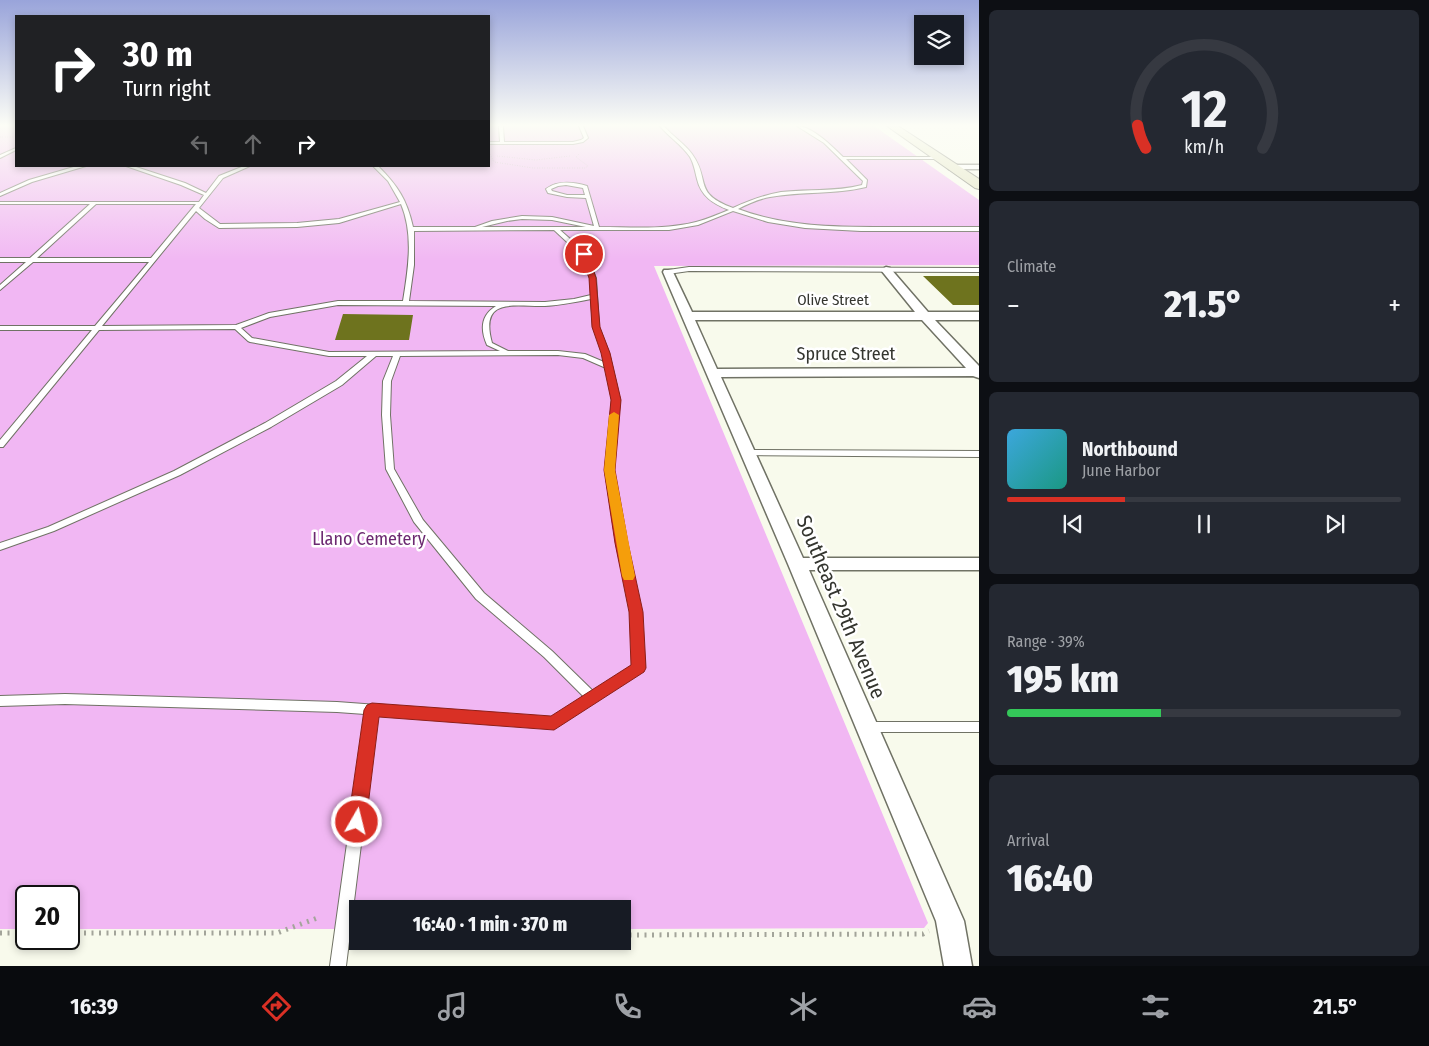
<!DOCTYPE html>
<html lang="en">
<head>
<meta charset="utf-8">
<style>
  body { margin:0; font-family:"Fira Sans Condensed",sans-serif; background:#242831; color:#f1f3f6; height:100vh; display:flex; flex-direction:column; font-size:19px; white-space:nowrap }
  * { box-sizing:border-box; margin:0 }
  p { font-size:16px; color:#9ea1a6 }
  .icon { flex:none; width:28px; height:28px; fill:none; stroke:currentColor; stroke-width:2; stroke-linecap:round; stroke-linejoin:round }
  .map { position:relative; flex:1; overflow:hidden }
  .panel { display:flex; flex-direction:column; gap:10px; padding:10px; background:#0d0f14; width:450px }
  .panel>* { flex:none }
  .hud { position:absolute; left:15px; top:15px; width:475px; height:152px; border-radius:0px; box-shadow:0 2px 8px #0003; background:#202124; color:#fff; overflow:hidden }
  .tools { position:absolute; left:914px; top:15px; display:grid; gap:10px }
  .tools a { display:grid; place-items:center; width:50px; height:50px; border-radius:0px; background:#171b24; box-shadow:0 2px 8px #0003; font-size:25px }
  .speed { position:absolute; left:15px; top:885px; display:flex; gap:10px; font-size:25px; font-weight:700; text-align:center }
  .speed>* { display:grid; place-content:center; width:65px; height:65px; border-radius:50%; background:#171b24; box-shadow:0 2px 8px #0003; line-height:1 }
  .speed .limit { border:2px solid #111; border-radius:8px; background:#fff; color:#111 }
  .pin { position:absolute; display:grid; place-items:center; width:42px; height:42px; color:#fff; margin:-21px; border:2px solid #fff; border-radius:50%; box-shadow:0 1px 5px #0007 }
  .me { position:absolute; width:55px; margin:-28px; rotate:8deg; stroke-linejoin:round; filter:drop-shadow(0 0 4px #0008) }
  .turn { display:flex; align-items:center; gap:18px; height:105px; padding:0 25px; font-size:22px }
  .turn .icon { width:65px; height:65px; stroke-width:2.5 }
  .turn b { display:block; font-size:35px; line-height:42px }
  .lanes { display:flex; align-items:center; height:48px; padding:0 25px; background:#0003; justify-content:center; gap:25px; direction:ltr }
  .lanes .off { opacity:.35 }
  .big { font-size:38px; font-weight:800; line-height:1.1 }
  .panel .card { flex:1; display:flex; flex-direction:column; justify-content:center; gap:8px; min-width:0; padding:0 18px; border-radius:8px; background:#242831 }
  .panel .dial { align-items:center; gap:0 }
  .dial svg { height:130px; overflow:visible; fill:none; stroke:#363941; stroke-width:7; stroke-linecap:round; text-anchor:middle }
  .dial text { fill:#f1f3f6; stroke:none }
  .song { display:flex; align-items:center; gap:15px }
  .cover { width:60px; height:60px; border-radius:8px; background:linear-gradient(135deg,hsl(200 70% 55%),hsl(170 70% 35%)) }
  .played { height:5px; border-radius:2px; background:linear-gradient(90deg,#d93025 30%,#363941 30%) }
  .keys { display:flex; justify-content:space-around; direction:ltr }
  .heat { display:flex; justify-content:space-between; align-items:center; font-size:28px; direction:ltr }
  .charge { height:8px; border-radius:4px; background:linear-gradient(90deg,#34c759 39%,#363941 0) }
  .trip { position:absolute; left:349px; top:900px; width:282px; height:50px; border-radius:0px; background:#171b24; box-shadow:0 2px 8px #0003; font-weight:800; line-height:50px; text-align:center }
  .menu { display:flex; height:80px; justify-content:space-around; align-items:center; background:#090b0e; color:#9ea1a6 }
  .menu .icon { width:35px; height:35px }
  .menu .selected { color:#d93025 }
  .menu b { font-size:22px; color:#f1f3f6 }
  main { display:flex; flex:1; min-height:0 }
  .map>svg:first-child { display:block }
  .green { fill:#f1b7f3 }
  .building { fill:#6e731e }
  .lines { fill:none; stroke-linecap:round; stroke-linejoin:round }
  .service-casing { stroke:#707265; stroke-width:2 }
  .minor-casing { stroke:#707265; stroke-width:3 }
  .secondary-casing { stroke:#707265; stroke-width:2 }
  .path-far1 { stroke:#a3a49a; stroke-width:1; stroke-dasharray:0.5 2; stroke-linecap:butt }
  .path { stroke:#a3a49a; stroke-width:5; stroke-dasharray:2 5.5; stroke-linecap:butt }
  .service { fill:#fff; fill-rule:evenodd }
  .minor { fill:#fff; fill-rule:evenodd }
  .secondary { fill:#e1e3bf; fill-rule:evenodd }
  .route { fill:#d93025; stroke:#8d1f18 }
  .slow { fill:#f59e0b }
  .labels { text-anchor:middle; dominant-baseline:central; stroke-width:5; stroke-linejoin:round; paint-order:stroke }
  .far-street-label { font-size:15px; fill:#34352f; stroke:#fff }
  .street-label { font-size:18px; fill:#34352f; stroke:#fff }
  .park-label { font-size:18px; fill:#6c2971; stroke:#fff }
  .near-street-label { font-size:21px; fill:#34352f; stroke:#fff }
</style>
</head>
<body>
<main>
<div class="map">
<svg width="979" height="966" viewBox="0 0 979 966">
  <rect width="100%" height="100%" fill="#f8faec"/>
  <path class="green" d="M0,126h16v40h473v-40h385l105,74v65l-325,1 274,657 -4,5 -301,1 -1,-20h-264l-1,20h-288v-33h-43v33h-26z"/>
  <path class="building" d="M923,276h56v29h-26z
    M343,314l70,1 -4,25h-74z"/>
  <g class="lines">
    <defs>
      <path id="service" d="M499,126h4l1,16h69l8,-2 3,-2 -5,-12h4l5,12 -5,4 -10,2h-84v-2h11z
        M660,126h4c8,10 20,17 28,28 19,26 0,39 41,54 15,-7 31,-13 48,-16 27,-3 54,0 81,-7l1,-4 -39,-38 -27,-17c15,0 36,21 46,31h97l-2,2h-92l21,21 -1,7c-32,8 -64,4 -96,10 -11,2 -22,7 -32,12 48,18 98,18 148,18 31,0 62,0 93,0v4h-118l-56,-3 -37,-6 -35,-11 -35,14 -29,5h-109l26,23 10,25 3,49 10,26 11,47 -7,70 13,73 15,69 4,55 -2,3 -89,58 -177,-13 -31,251h-16l35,-252 -28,-2 -272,-8 -65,2v-10l65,-2 272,8 215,16 32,-21 -40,-40 -68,-58 -62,-77 -28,-53 -4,-54 1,-34 10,-25h-17l-34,29 -71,42 -91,48 -126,56 -54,19v-7l48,-16 126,-56 91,-48 71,-42 31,-25h-38l-79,-14 -2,-1 -13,-12 -136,1 -96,117h-3v-7l92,-110h-92v-4h95l54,-64h-116l-33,28v-5l26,-23h-26v-4h30l60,-54h-90v-2h199l5,-7 -23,-10 -55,-19h7l52,17 21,10 13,-17 25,-10h6l-27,12 -24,30 21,16 77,-1 42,-4 61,-17 -12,-21 -15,-15h5c20,20 29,34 35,61h62l17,-6 30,-5 30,1 42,9 -8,-28 -19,-1 -19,-4 -2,-4c12,-9 27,-7 41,-3l12,41c32,0 66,3 97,-5 12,-3 22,-8 33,-12 -16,-6 -28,-14 -32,-31 -2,-8 -3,-15 -7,-22 -8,-12 -21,-20 -30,-31zM566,185l17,3 2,7h-18l-15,-4 -1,-2 7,-3zM96,204h100l-45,54h-114zM401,204c13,31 7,66 2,97h-65l-69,12 -33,12 -134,1 94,-115 9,8 14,9 78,-1 42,-4zM522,219l30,1 34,7h-104l25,-6zM554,230l27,25 9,23 1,17 -17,4 -29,3 -136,-1 5,-36v-34zM591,299l2,28 10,26 1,9 -19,-8 -27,-3h-50l-16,-8c-13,-47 23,-36 53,-37 16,-1 31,-4 46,-7zM338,305l158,1c-15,9 -16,23 -9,39l13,6 -171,1 -77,-14 -11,-10 29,-11zM558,355l25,3 23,10 6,32 -7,70 11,73 15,69 2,53 -40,26 -41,-40 -68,-58 -61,-73 -29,-51 -4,-54 1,-34 9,-25z
        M16,148v2l-16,8v-3z
        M77,166h9l-54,16 -32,14v-3l29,-13z
        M689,267l290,1v4l-290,-1 -21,3 -3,-2 3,-2z
        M748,450l231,1v6l-234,-2 -1,-2 1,-2z
        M867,722h112v10h-112l-4,-1 -2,-4 2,-4z"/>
      <path id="minor" d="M949,165h30v4h-30z
        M886,267l4,1 38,44h51v8h-44l44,46v12l-6,-2 -252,1 82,181h176v12h-170l155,351 8,45h-28l-8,-45 -148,-357 -125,-292 1,-2h8l20,42h223l-34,-42zM695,320h227l44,48 -249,1z"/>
      <path id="secondary" d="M887,126h11l81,53v10l-4,-1z"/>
    </defs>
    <use href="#service" class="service-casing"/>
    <use href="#minor" class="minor-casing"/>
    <use href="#secondary" class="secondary-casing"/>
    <path class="path-far1" d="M0,137h16
      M490,154l4,8 39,6h52l3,-2 -12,-9 4,-4
      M497,156l39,4 34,-4"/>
    <path class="path" d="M0,933h26
      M69,933h208l43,-16
      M622,935l301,-1 6,-3"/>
    <use href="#service" class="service"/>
    <use href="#minor" class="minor"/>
    <use href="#secondary" class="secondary"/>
  </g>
  <linearGradient id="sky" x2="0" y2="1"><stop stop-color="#99a4da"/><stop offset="0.48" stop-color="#fcfdf6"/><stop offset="1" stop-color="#fcfdf6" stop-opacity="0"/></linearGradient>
  <rect width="979" height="261" fill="url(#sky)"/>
  <path class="route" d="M584,252l4,2 8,24 4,49 10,26 11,47 -6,70 13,73 15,69 3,56 -2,4 -90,58 -175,-13 -13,105 -3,6 -6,2 -6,-2 -3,-6 16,-112 3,-5 5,-2 179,13 80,-51 -2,-53 -14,-69 -11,-73 7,-70 -10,-47 -9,-26 -3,-49 -9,-24z"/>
  <path class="slow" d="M614,412l5,3 -4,55 20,106 -2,4h-9l-2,-4 -18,-106 5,-55z"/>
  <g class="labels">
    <g class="far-street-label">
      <text x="833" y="300">Olive Street</text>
    </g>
    <g class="street-label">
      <text x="846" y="354">Spruce Street</text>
    </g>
    <g class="park-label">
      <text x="369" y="539">Llano Cemetery</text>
    </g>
    <g class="near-street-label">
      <text transform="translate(841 607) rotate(67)">Southeast 29th Avenue</text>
    </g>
  </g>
</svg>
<div class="tools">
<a><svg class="icon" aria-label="layers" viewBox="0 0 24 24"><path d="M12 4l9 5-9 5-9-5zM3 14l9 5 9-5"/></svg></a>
</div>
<div class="speed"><div class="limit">20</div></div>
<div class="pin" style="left:584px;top:254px;background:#d93025"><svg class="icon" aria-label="arrive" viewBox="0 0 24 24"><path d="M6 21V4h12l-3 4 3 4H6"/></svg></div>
<svg class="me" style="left:357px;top:822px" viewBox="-20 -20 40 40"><circle r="17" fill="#d93025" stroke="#fff" stroke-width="3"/><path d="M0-11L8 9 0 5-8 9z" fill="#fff"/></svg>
<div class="trip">16:40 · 1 min · 370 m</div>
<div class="hud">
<div class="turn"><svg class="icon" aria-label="right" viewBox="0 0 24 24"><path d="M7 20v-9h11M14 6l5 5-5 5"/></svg><div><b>30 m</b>Turn right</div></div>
<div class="lanes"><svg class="icon off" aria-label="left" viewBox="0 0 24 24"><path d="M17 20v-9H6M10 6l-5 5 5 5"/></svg><svg class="icon off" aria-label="ahead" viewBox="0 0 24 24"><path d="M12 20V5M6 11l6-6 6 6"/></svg><svg class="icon" aria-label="right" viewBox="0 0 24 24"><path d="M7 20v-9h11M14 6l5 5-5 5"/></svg></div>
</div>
</div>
<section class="panel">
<div class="card dial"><svg viewBox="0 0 100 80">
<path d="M14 69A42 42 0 1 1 86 69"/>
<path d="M14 69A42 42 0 0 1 9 55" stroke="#d93025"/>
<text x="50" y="56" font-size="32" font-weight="700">12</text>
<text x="50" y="72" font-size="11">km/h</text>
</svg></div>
<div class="card"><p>Climate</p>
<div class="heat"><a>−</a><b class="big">21.5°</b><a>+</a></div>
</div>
<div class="card">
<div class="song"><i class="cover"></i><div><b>Northbound</b><p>June Harbor</p></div></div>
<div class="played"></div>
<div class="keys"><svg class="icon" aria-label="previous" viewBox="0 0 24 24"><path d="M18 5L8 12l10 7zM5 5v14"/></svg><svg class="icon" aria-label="pause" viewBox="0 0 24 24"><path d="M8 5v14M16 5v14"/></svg><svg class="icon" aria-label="next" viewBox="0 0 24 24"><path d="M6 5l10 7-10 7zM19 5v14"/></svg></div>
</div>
<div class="card"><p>Range · 39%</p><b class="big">195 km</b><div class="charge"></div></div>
<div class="card"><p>Arrival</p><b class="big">16:40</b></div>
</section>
</main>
<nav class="menu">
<b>16:39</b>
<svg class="icon selected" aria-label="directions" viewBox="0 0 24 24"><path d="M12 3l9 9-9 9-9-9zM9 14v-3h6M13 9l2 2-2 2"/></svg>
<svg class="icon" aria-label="music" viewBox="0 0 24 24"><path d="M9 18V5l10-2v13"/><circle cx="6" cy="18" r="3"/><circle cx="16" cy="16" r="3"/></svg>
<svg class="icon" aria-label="phone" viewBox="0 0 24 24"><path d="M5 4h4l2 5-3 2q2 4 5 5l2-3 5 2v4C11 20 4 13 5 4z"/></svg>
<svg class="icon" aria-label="climate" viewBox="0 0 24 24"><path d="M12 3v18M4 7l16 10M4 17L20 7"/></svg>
<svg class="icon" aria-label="car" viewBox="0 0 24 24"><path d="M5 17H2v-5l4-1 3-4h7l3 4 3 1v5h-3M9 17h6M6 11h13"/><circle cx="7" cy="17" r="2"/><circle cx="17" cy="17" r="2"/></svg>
<svg class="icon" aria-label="filters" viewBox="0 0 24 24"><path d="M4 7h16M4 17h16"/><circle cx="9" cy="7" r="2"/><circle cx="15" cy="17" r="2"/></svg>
<b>21.5°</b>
</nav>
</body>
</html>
